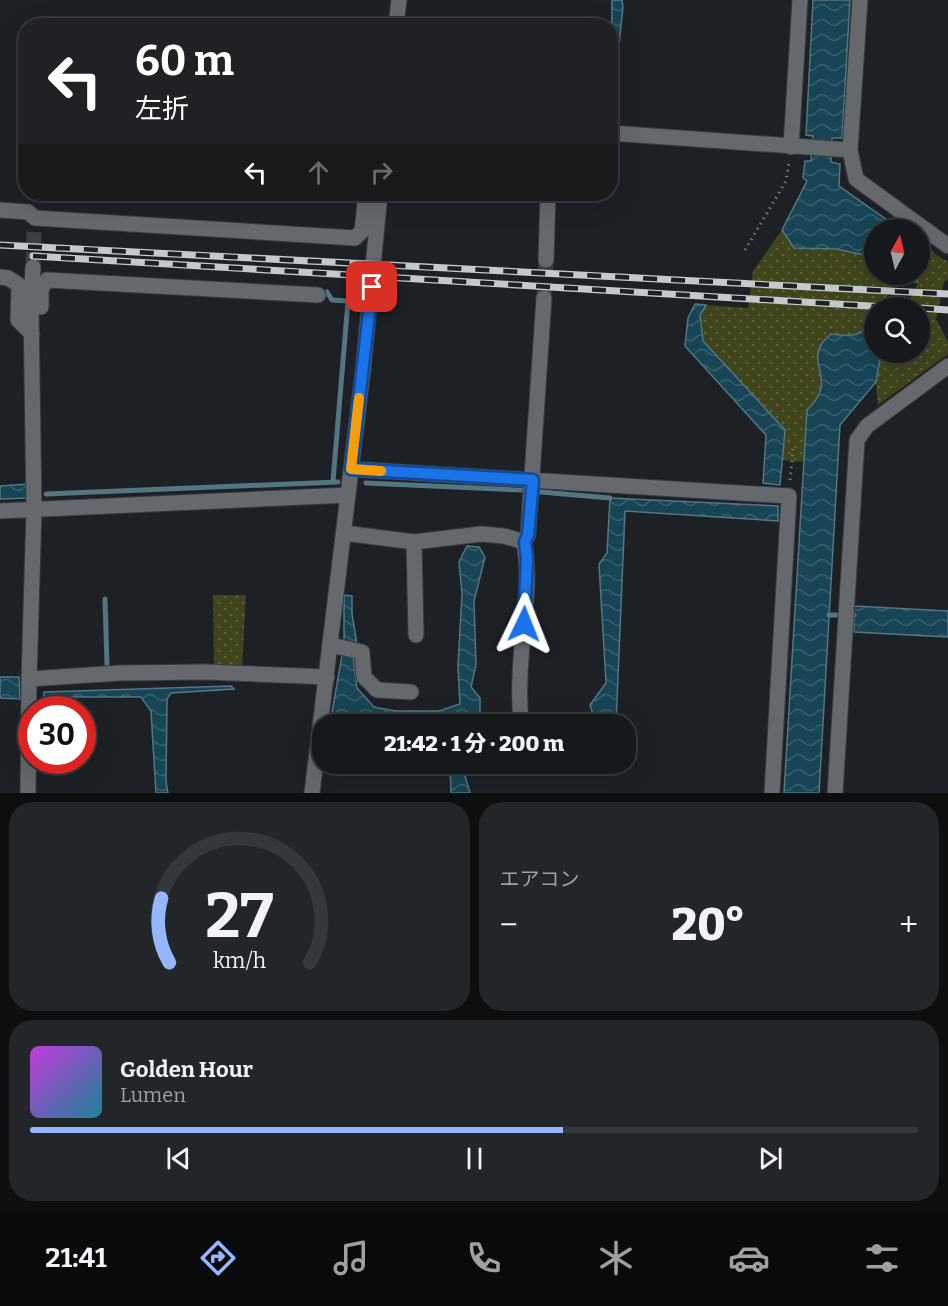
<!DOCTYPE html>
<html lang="ja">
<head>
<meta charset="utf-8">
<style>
  body { margin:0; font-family:Bitter,"Noto Sans JP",serif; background:#232629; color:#f1f3f6; height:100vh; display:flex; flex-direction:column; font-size:22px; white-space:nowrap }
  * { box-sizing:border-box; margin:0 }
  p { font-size:20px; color:#9ea0a3 }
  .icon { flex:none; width:33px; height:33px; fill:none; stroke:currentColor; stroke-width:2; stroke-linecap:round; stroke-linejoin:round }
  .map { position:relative; height:793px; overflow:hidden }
  .panel { display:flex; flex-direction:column; gap:9px; padding:9px; background:#0c0e0f; flex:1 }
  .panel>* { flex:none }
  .hud { position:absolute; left:18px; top:18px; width:600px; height:183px; border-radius:24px; box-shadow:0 6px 24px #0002,0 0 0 2px #35383b; background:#202124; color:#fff; overflow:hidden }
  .needle { width:39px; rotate:8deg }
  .buttons { position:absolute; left:864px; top:219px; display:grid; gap:12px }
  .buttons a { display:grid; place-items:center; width:66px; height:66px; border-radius:50%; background:#16191c; box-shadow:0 6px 24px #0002,0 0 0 2px #35383b; font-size:30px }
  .speed { position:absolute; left:18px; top:696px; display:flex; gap:12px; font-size:30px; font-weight:700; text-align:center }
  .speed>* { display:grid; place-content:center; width:78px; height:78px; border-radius:50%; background:#16191c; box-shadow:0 6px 24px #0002,0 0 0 2px #35383b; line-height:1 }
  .speed .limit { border:9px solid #d22; background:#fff; color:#111 }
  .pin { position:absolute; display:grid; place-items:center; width:51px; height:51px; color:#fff; margin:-26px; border-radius:12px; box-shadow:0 3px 9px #0006 }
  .me { position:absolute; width:66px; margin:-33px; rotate:2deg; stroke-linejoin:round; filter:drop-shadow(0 0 4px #0008) }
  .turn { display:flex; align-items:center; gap:21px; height:126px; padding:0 18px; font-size:27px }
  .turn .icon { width:78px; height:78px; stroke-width:2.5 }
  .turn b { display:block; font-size:42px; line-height:51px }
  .lanes { display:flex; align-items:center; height:57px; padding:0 18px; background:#0003; justify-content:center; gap:30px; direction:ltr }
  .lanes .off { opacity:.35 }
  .big { font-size:45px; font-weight:800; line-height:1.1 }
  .panel .card { flex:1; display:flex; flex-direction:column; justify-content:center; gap:9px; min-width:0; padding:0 21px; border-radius:24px; background:#232629 }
  .panel .dial { align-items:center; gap:0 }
  .dial svg { height:156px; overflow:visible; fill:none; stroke:#35383b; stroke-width:7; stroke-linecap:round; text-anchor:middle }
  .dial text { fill:#f1f3f6; stroke:none }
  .song { display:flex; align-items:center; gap:18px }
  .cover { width:72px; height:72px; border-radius:9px; background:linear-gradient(135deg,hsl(290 70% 55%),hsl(190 70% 35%)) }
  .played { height:6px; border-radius:3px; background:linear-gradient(90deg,#96b6fd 60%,#35383b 60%) }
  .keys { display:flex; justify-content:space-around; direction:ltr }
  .heat { display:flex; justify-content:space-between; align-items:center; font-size:33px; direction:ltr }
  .panel .tiles { flex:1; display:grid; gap:9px; grid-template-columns:1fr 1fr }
  .card:last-child { grid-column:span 2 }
  .trip { position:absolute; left:312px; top:714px; width:324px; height:60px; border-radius:24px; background:#16191c; box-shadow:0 6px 24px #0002,0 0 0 2px #35383b; font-weight:800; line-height:60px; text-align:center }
  .dock { display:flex; height:96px; justify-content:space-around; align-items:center; background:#090a0b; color:#9ea0a3 }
  .dock .icon { width:42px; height:42px }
  .dock .selected { color:#96b6fd }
  .dock b { font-size:27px; color:#f1f3f6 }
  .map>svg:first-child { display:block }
  .grass { fill:url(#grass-dots) }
  .water { fill:url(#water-waves); stroke:#547582; stroke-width:1.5 }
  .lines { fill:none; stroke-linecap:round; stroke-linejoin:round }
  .stream { stroke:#547582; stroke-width:5 }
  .street-tunnel { stroke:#3b3e42; stroke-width:15; stroke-dasharray:15 8; stroke-linecap:butt }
  .street-casing { stroke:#383b3e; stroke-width:17 }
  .path { stroke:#74787b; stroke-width:3; stroke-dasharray:1.5 4.5; stroke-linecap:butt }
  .street { stroke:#65696d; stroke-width:15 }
  .rail-casing { stroke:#c6c9cb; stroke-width:7 }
  .rail { stroke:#1d2125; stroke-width:4.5; stroke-dasharray:14; stroke-linecap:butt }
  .route-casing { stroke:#114b97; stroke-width:15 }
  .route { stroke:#1a73e8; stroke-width:10 }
  .slow { stroke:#f59e0b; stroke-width:10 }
</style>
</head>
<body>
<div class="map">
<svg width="948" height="793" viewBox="0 0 948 793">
  <defs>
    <pattern id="grass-dots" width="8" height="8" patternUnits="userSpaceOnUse" patternTransform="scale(1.5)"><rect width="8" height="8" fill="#40441b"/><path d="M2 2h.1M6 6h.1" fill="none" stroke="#5b5f3c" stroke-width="1.8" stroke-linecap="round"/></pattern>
    <pattern id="water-waves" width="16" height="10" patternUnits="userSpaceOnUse" patternTransform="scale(1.5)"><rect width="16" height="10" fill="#174556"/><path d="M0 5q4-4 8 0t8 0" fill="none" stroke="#38606e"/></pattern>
  </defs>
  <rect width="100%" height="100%" fill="#1d2125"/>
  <path class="grass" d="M782,230l12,18 42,1 38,8v17l25,1 -18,32 -7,1c0,27 -21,29 -43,26l-14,24c7,24 9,34 -10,52l-3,52 -22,-2 3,-30 -83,-89 -2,-26 6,-10 42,3 5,-37z
    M932,252l16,10v17l-4,3 -8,37 12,23v12l-70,51c-2,-17 -5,-37 3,-52l39,-1v-44l-14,-1z
    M213,595h33l-4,72 -28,-2z"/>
  <path class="water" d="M612,0h10l1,7 -12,112z
    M813,0h37l-8,138h-10l-1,24 9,2 -1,22 61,43 -26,1v27l-38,-8 -42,-1 -12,-18 25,-49 -4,-3 2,-17h6l2,-25 -7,-1z
    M920,244l12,8 -15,30h-21l3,-7 21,-1z
    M695,304l11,1 -6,10 3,26 82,89 -5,55 -17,-2 3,-48 -81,-89 3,-28z
    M874,318v34l7,1 -5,29 -36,43 -21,368h-35l23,-383c31,-30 1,-43 14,-65 2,-4 7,-8 10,-11 21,3 32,3 43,-16z
    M27,484l1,14 -28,1v-13z
    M610,498l168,8v15l-153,-10 -9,213h-20l-6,-19 16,-22 -7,-119 8,-11z
    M467,546l12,1 6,10 -11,44 2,64 -5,22 9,11v26h-66l-13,-4 -13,4h-58l12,-69 11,2 4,31 17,19 21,4h44l21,-7 -2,-38 4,-72 -3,-32z
    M344,595l8,1v18l5,30 -13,-3z
    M854,606l94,5v26l-94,-5z
    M0,677h19l1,22 -20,-1z
    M231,686l3,3 -63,4 -4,6 -1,83 2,11h-12l-5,-82 -10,-14h-97v-5z
    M450,764h17l-2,12 5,17h-19z"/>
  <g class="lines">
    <path class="stream" d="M327,292l5,8 16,1 -15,180
      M366,483l155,7
      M541,492l69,6
      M46,494l292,-12
      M105,599l2,66
      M829,615h25"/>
    <path class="street-tunnel" d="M33,267l1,-35
      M544,298l2,-38"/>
    <defs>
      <path id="street" d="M860,0l-10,150 6,29 92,67
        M396,26l3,-26
        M610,133l240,17
        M791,147l9,-147
        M0,210l28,2 7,6 320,20 7,-7 4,-37
        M546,260l2,-66
        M0,277l8,1 11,7 -1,35 14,14
        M41,307v-18l6,-9 271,15
        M351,469l438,27 -17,297
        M0,511l348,-16
        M344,533l70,9 67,-8 23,2 20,6 4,-7 16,-237
        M414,542l2,93
        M331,645l31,7 2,25 13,13 34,2
        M29,679l91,-6 86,-1 121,5
        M521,724c-1,-15 -2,-31 -1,-46 1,-45 12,-91 4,-136
        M28,793l1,-114 5,-169 -3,-202 2,-41
        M312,793l51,-423 17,-176
        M835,793l22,-353 10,-14 81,-60"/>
    </defs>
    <use href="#street" class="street-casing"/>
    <path class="path" d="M745,250l41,-69 3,-20
      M790,480l3,-31"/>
    <use href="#street" class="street"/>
    <defs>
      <path id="rail" d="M0,245l948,49
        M33,256l870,52
        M920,308l28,2"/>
    </defs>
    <use href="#rail" class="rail-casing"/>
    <use href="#rail" class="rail"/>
  </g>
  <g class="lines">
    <defs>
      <path id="route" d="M372,287l-21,182 182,11 -5,55 -3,7 2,16 -3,66"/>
    </defs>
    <use href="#route" class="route-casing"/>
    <use href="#route" class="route"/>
    <path class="slow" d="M359,398l-8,71 30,2"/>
  </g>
</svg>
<div class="buttons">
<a><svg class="needle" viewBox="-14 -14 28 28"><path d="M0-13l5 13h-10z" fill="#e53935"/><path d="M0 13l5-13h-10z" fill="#9ea0a3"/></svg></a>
<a><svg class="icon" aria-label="search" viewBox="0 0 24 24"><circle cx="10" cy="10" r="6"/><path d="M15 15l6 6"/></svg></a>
</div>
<div class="speed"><div class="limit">30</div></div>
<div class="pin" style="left:372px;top:287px;background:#d93025"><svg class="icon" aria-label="arrive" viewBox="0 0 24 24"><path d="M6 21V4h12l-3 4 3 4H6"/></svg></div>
<svg class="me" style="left:524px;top:624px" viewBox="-20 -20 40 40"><path d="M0-17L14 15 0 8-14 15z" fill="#1a73e8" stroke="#fff" stroke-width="4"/></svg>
<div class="trip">21:42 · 1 分 · 200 m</div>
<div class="hud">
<div class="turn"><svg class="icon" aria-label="left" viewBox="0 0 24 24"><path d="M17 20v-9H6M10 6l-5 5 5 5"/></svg><div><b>60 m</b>左折</div></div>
<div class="lanes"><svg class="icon" aria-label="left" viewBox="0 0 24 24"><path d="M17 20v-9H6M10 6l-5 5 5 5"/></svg><svg class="icon off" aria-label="ahead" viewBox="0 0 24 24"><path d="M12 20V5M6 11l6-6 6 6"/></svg><svg class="icon off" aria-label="right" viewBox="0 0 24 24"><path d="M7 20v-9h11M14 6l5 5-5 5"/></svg></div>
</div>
</div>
<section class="panel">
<div class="tiles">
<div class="card dial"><svg viewBox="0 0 100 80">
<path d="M14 69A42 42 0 1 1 86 69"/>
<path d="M14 69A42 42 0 0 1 10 36" stroke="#96b6fd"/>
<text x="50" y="56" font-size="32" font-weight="700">27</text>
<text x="50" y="72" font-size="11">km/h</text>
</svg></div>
<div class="card"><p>エアコン</p>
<div class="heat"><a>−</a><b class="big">20°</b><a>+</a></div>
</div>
<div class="card">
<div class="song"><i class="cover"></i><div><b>Golden Hour</b><p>Lumen</p></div></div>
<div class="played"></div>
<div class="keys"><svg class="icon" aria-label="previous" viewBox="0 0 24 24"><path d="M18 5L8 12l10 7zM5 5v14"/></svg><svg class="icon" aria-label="pause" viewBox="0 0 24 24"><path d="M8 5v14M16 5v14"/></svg><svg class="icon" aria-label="next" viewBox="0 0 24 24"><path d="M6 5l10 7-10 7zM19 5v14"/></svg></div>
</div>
</div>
</section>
<nav class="dock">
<b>21:41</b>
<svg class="icon selected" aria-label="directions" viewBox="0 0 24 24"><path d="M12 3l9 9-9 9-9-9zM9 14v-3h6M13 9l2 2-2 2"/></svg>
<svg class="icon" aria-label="music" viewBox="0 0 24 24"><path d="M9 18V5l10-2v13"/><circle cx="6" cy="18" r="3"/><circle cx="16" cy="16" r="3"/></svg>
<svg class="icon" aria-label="phone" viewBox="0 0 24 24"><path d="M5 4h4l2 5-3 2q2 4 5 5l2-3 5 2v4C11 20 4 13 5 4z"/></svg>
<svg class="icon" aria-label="climate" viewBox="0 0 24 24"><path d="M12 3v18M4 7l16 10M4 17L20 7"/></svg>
<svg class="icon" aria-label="car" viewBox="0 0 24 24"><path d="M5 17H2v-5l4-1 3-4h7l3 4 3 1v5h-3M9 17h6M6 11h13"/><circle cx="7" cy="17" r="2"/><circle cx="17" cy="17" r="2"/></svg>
<svg class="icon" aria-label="filters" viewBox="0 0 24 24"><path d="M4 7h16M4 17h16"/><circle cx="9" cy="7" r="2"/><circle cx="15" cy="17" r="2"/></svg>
</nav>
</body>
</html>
